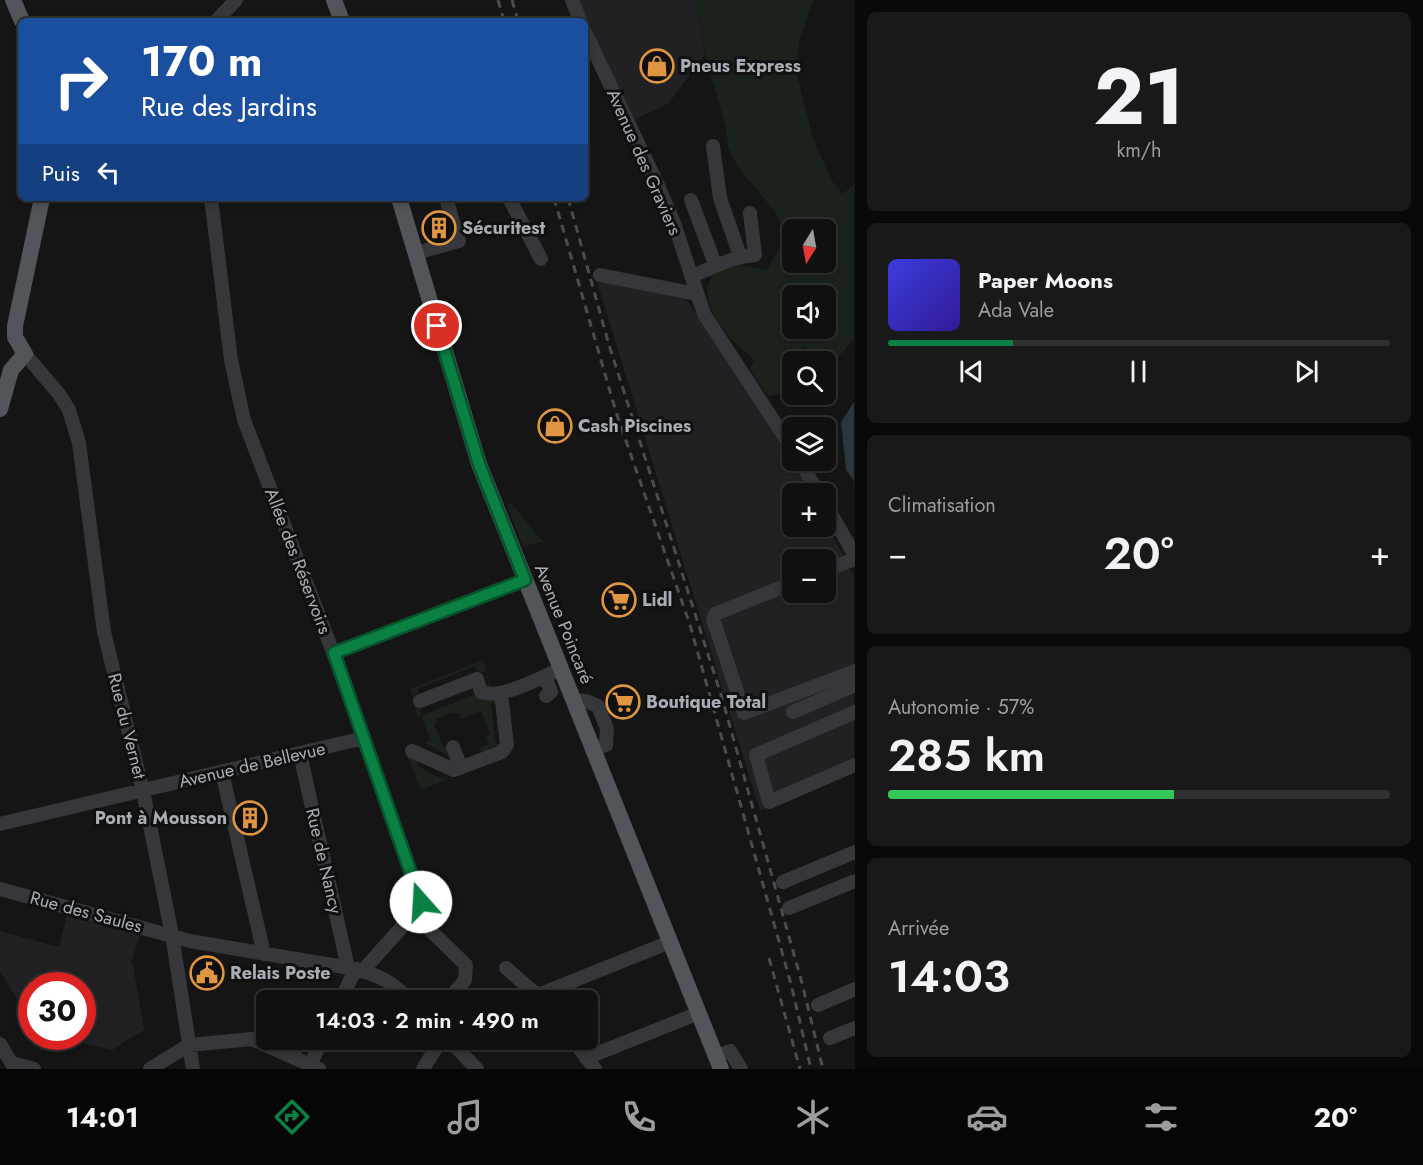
<!DOCTYPE html>
<html lang="fr">
<head>
<meta charset="utf-8">
<style>
  body { margin:0; font-family:Jost,sans-serif; background:#191919; color:#f1f3f6; height:100vh; display:flex; flex-direction:column; font-size:22px; white-space:nowrap }
  * { box-sizing:border-box; margin:0 }
  p { font-size:20px; color:#9c9d9f }
  .icon { flex:none; width:33px; height:33px; fill:none; stroke:currentColor; stroke-width:2; stroke-linecap:round; stroke-linejoin:round }
  .map { position:relative; flex:1; overflow:hidden }
  .drawer { display:flex; flex-direction:column; gap:12px; padding:12px; background:#090909; width:568px }
  .drawer>* { flex:none }
  .guide { position:absolute; left:18px; top:18px; width:570px; height:183px; border-radius:9px; box-shadow:0 3px 9px #0003,0 0 0 2px #303030; background:#1a4fa0; color:#fff; overflow:hidden }
  .needle { width:39px; rotate:191deg }
  .fabs { position:absolute; left:782px; top:219px; display:grid; gap:12px }
  .fabs a { display:grid; place-items:center; width:54px; height:54px; border-radius:9px; background:#101010; box-shadow:0 3px 9px #0003,0 0 0 2px #303030; font-size:30px }
  .speed { position:absolute; left:18px; top:972px; display:flex; gap:12px; font-size:30px; font-weight:700; text-align:center }
  .speed>* { display:grid; place-content:center; width:78px; height:78px; border-radius:50%; background:#101010; box-shadow:0 3px 9px #0003,0 0 0 2px #303030; line-height:1 }
  .speed .limit { border:9px solid #d22; background:#fff; color:#111 }
  .pin { position:absolute; display:grid; place-items:center; width:51px; height:51px; color:#fff; margin:-26px; border:3px solid #fff; border-radius:50%; box-shadow:0 2px 6px #0007 }
  .me { position:absolute; width:66px; margin:-33px; rotate:341deg; stroke-linejoin:round; filter:drop-shadow(0 0 4px #0008) }
  .turn { display:flex; align-items:center; gap:21px; height:126px; padding:0 24px; font-size:27px }
  .turn .icon { width:78px; height:78px; stroke-width:2.5 }
  .turn b { display:block; font-size:42px; line-height:51px }
  .then { display:flex; align-items:center; height:57px; padding:0 24px; background:#0003; gap:12px; font-size:22px }
  .big { font-size:45px; font-weight:600; line-height:1.1 }
  .drawer .card { flex:1; display:flex; flex-direction:column; justify-content:center; gap:9px; min-width:0; padding:0 21px; border-radius:9px; background:#191919 }
  .drawer .dial { align-items:center; gap:0 }
  .dial b { font-size:78px; line-height:1 }
  .song { display:flex; align-items:center; gap:18px }
  .cover { width:72px; height:72px; border-radius:9px; background:linear-gradient(135deg,hsl(240 70% 55%),hsl(250 70% 35%)) }
  .played { height:6px; border-radius:3px; background:linear-gradient(90deg,#0b8043 25%,#303030 25%) }
  .keys { display:flex; justify-content:space-around; direction:ltr }
  .heat { display:flex; justify-content:space-between; align-items:center; font-size:33px; direction:ltr }
  .charge { height:9px; border-radius:4px; background:linear-gradient(90deg,#34c759 57%,#303030 0) }
  .trip { position:absolute; left:256px; top:990px; width:342px; height:60px; border-radius:9px; background:#101010; box-shadow:0 3px 9px #0003,0 0 0 2px #303030; font-weight:600; line-height:60px; text-align:center }
  .tab-bar { display:flex; height:96px; justify-content:space-around; align-items:center; background:#060606; color:#9c9d9f }
  .tab-bar .icon { width:42px; height:42px }
  .tab-bar .selected { color:#0b8043 }
  .tab-bar b { font-size:27px; color:#f1f3f6 }
  main { display:flex; flex:1; min-height:0 }
  .map>svg:first-child { display:block }
  .built { fill:#212123; fill-rule:evenodd }
  .green { fill:#1b211b; fill-rule:evenodd }
  .water { fill:#2c3539 }
  .lines { fill:none; stroke-linecap:round; stroke-linejoin:round }
  .minor { stroke:#36373b; stroke-width:14 }
  .major { stroke:#525559; stroke-width:16 }
  .rail { stroke:#494c50; stroke-width:3; stroke-dasharray:8 6; stroke-linecap:butt }
  .route-casing { stroke:#07532c; stroke-width:15 }
  .route { stroke:#0b8043; stroke-width:10 }
  .labels { text-anchor:middle; dominant-baseline:central; stroke-width:6; stroke-linejoin:round; paint-order:stroke }
  .poi-label { font-size:18px; font-weight:bold; fill:#a8aeb5; stroke:#101011; text-anchor:start }
  .street-label { font-size:18px; fill:#a8aeb5; stroke:#101011 }
</style>
</head>
<body>
<main>
<div class="map">
<svg width="855" height="1069" viewBox="0 0 855 1069">
  <rect width="100%" height="100%" fill="#151516"/>
  <path class="built" d="M576,0h119l10,54 -36,49 -35,17z
    M596,279l87,15 111,172 16,27 -18,1v32h33v-5l29,55v196l-94,39zM792,560h33v32h-33z
    M67,915l73,18 -9,32h2l11,65 -32,20 -53,-13 23,-1v-50h-50l-1,36 -31,-51v-40l59,16z"/>
  <path class="green" d="M695,0h118l-14,43 -3,29 18,69 18,40 10,13 12,-9v154l-18,21 -33,-13 -4,14 -7,1 -2,31 -22,3 -18,-27 4,-9c-19,-16 -47,-44 -47,-70 0,-6 5,-13 7,-18l24,-7 29,5 20,-36 -14,-25 -32,-38 -13,-23 -2,-20 -21,-74zM792,230h33v32h-33zM792,296h33v32h-33z
    M508,504h4l31,38 -20,4 -16,-40z
    M483,660l9,30 -8,-4 5,-2 -4,-13 -7,2 -3,-7 -57,23 1,3 -5,3 7,19 -3,5 -8,-30z
    M476,694l19,4 3,4 -7,1 5,41h7l-20,12 -3,-8 9,-4 -3,-8 4,-2 -9,-23 -20,8 -2,-6 -3,1 -2,-2 -18,7 1,3 -3,2 10,24 5,-2 7,18 -7,1 3,-7 -27,-15 5,-3 -9,-24z
    M407,756l13,3 -3,6 24,14 2,-4 2,5 -24,10z"/>
  <path class="water" d="M854,402v79l-8,-11 -5,-48z"/>
  <g class="lines">
    <path class="minor" d="M572,0l8,21
      M216,21l20,-21
      M585,32l72,151 17,40 30,91 88,135
      M713,146l7,52 20,58
      M211,198l20,162 13,60 100,261 87,250 35,34 -1,15 -17,20
      M509,198l32,61
      M691,200l24,64
      M416,253l43,-12 -13,-43
      M600,275l97,19
      M691,276c23,-8 39,-19 64,-21l-5,-42
      M25,354l34,40 10,16 10,33 25,189 39,159 29,144 21,134
      M799,460l20,34
      M825,503l30,53
      M825,570l30,-11
      M792,583l-77,31 -2,5 31,94 111,-42
      M334,653l191,-73
      M545,676l6,16 -5,4
      M574,700l12,1 12,5 9,23 -1,16 -13,4
      M420,701l57,-22 4,13c20,8 60,-15 80,-23
      M793,712l62,-27
      M855,712l-99,43 13,47 86,-37
      M453,747l8,20
      M412,751l42,19 48,-18 5,-7 -6,-52
      M300,754l48,214
      M222,772l42,182
      M0,824l364,-86
      M783,882l72,-30
      M0,889l190,52 166,28c27,8 34,12 54,31
      M789,908l66,-27
      M506,968l37,32
      M365,972l2,-6 43,-48 11,-16
      M538,995l132,-53
      M318,1000l2,-3
      M340,1000l16,-31
      M818,1005l37,-16
      M830,1038l25,-10
      M449,1040l28,29
      M573,1040l22,29
      M0,1044l15,25
      M716,1056l14,-5 11,18
      M292,1057l8,-17
      M586,1058l113,-45
      M12,1063l22,6
      M150,1069l39,-24 63,-6 67,30
      M308,1069l14,-29
      M423,1069l18,-29"/>
    <path class="major" d="M13,0l9,21
      M334,0l8,21
      M399,198l80,266 242,605
      M0,409l11,-39 14,-16 -10,-17v-11l27,-128"/>
    <path class="rail" d="M498,0l6,21
      M512,0l6,21
      M554,198l62,214 74,213 101,359 20,85
      M568,198l41,147 113,353 80,285 21,86
      M769,958l31,111"/>
  </g>
  <g class="lines">
    <defs>
      <path id="route" d="M421,902l-87,-249 191,-73 -46,-116 -42,-138"/>
    </defs>
    <use href="#route" class="route-casing"/>
    <use href="#route" class="route"/>
  </g>
  <defs>
    <symbol id="shop-ring" viewBox="-11 -11 22 22"><circle r="9.5" fill="#101011" stroke="#e09543" stroke-width="1.5"/><path d="M-5-2.5h2.3a2.7 3.5 0 0 1 5.4 0H5L5.5 6h-11ZM-1.5-2.5h3a1.5 2.3 0 0 0-3 0Z" fill="#e09543"/></symbol>
    <symbol id="building-ring" viewBox="-11 -11 22 22"><circle r="9.5" fill="#101011" stroke="#e09543" stroke-width="1.5"/><path d="M-4-6H4V6H1V3H-1V6H-4ZM-2.5-4.3h1.7v1.8h-1.7ZM.8-4.3h1.7v1.8H.8ZM-2.5-1h1.7V.8h-1.7ZM.8-1h1.7V.8H.8Z" fill="#e09543"/></symbol>
    <symbol id="supermarket-ring" viewBox="-11 -11 22 22"><circle r="9.5" fill="#101011" stroke="#e09543" stroke-width="1.5"/><path d="M-6-5.5h2.5l.6 2H6L4.5 2H-2.5L-4.4-4H-6ZM-1.5 3.2a1.3 1.3 0 1 0 .1 0ZM3 3.2a1.3 1.3 0 1 0 .1 0Z" fill="#e09543"/></symbol>
    <symbol id="civic-ring" viewBox="-11 -11 22 22"><circle r="9.5" fill="#101011" stroke="#e09543" stroke-width="1.5"/><path d="M-.6-6.5H3V-4.5H.6V-3L4-1V1h2V6H-6V1h2V-1L-.6-3ZM-1.2 2.5V6h2.4V2.5Z" fill="#e09543"/></symbol>
  </defs>
  <g fill-rule="evenodd">
    <use href="#shop-ring" x="638" y="47" width="38" height="38"/>
    <use href="#building-ring" x="420" y="209" width="38" height="38"/>
    <use href="#shop-ring" x="536" y="407" width="38" height="38"/>
    <use href="#supermarket-ring" x="600" y="581" width="38" height="38"/>
    <use href="#supermarket-ring" x="604" y="683" width="38" height="38"/>
    <use href="#building-ring" x="231" y="799" width="38" height="38"/>
    <use href="#civic-ring" x="188" y="954" width="38" height="38"/>
  </g>
  <g class="labels">
    <g class="poi-label">
      <text x="680" y="66">Pneus Express</text>
      <text x="462" y="228">Sécuritest</text>
      <text x="578" y="426">Cash Piscines</text>
      <text x="642" y="600">Lidl</text>
      <text x="646" y="702">Boutique Total</text>
      <text x="227" y="818" text-anchor="end">Pont à Mousson</text>
      <text x="230" y="973">Relais Poste</text>
    </g>
    <g class="street-label">
      <text transform="translate(644 162) rotate(66)">Avenue des Graviers</text>
      <text transform="translate(298 561) rotate(69)">Allée des Réservoirs</text>
      <text transform="translate(564 624) rotate(68)">Avenue Poincaré</text>
      <text transform="translate(127 726) rotate(76)">Rue du Vernet</text>
      <text transform="translate(252 765) rotate(-13)">Avenue de Bellevue</text>
      <text transform="translate(324 861) rotate(77)">Rue de Nancy</text>
      <text transform="translate(86 912) rotate(15)">Rue des Saules</text>
    </g>
  </g>
</svg>
<div class="fabs">
<a><svg class="needle" viewBox="-14 -14 28 28"><path d="M0-13l5 13h-10z" fill="#e53935"/><path d="M0 13l5-13h-10z" fill="#9c9d9f"/></svg></a>
<a><svg class="icon" aria-label="sound" viewBox="0 0 24 24"><path d="M4 9h4l5-4v14l-5-4H4zM17 9q2 3 0 6"/></svg></a>
<a><svg class="icon" aria-label="search" viewBox="0 0 24 24"><circle cx="10" cy="10" r="6"/><path d="M15 15l6 6"/></svg></a>
<a><svg class="icon" aria-label="layers" viewBox="0 0 24 24"><path d="M12 4l9 5-9 5-9-5zM3 14l9 5 9-5"/></svg></a>
<a>+</a>
<a>−</a>
</div>
<div class="speed"><div class="limit">30</div></div>
<div class="pin" style="left:437px;top:326px;background:#d93025"><svg class="icon" aria-label="arrive" viewBox="0 0 24 24"><path d="M6 21V4h12l-3 4 3 4H6"/></svg></div>
<svg class="me" style="left:421px;top:902px" viewBox="-20 -20 40 40"><circle r="19" fill="#fff"/><path d="M0-13L10 11 0 6-10 11z" fill="#0b8043"/></svg>
<div class="trip">14:03 · 2 min · 490 m</div>
<div class="guide">
<div class="turn"><svg class="icon" aria-label="right" viewBox="0 0 24 24"><path d="M7 20v-9h11M14 6l5 5-5 5"/></svg><div><b>170 m</b>Rue des Jardins</div></div>
<div class="then">Puis<svg class="icon" aria-label="left" viewBox="0 0 24 24"><path d="M17 20v-9H6M10 6l-5 5 5 5"/></svg></div>
</div>
</div>
<section class="drawer">
<div class="card dial"><b>21</b><p>km/h</p></div>
<div class="card">
<div class="song"><i class="cover"></i><div><b>Paper Moons</b><p>Ada Vale</p></div></div>
<div class="played"></div>
<div class="keys"><svg class="icon" aria-label="previous" viewBox="0 0 24 24"><path d="M18 5L8 12l10 7zM5 5v14"/></svg><svg class="icon" aria-label="pause" viewBox="0 0 24 24"><path d="M8 5v14M16 5v14"/></svg><svg class="icon" aria-label="next" viewBox="0 0 24 24"><path d="M6 5l10 7-10 7zM19 5v14"/></svg></div>
</div>
<div class="card"><p>Climatisation</p>
<div class="heat"><a>−</a><b class="big">20°</b><a>+</a></div>
</div>
<div class="card"><p>Autonomie · 57%</p><b class="big">285 km</b><div class="charge"></div></div>
<div class="card"><p>Arrivée</p><b class="big">14:03</b></div>
</section>
</main>
<nav class="tab-bar">
<b>14:01</b>
<svg class="icon selected" aria-label="directions" viewBox="0 0 24 24"><path d="M12 3l9 9-9 9-9-9zM9 14v-3h6M13 9l2 2-2 2"/></svg>
<svg class="icon" aria-label="music" viewBox="0 0 24 24"><path d="M9 18V5l10-2v13"/><circle cx="6" cy="18" r="3"/><circle cx="16" cy="16" r="3"/></svg>
<svg class="icon" aria-label="phone" viewBox="0 0 24 24"><path d="M5 4h4l2 5-3 2q2 4 5 5l2-3 5 2v4C11 20 4 13 5 4z"/></svg>
<svg class="icon" aria-label="climate" viewBox="0 0 24 24"><path d="M12 3v18M4 7l16 10M4 17L20 7"/></svg>
<svg class="icon" aria-label="car" viewBox="0 0 24 24"><path d="M5 17H2v-5l4-1 3-4h7l3 4 3 1v5h-3M9 17h6M6 11h13"/><circle cx="7" cy="17" r="2"/><circle cx="17" cy="17" r="2"/></svg>
<svg class="icon" aria-label="filters" viewBox="0 0 24 24"><path d="M4 7h16M4 17h16"/><circle cx="9" cy="7" r="2"/><circle cx="15" cy="17" r="2"/></svg>
<b>20°</b>
</nav>
</body>
</html>
